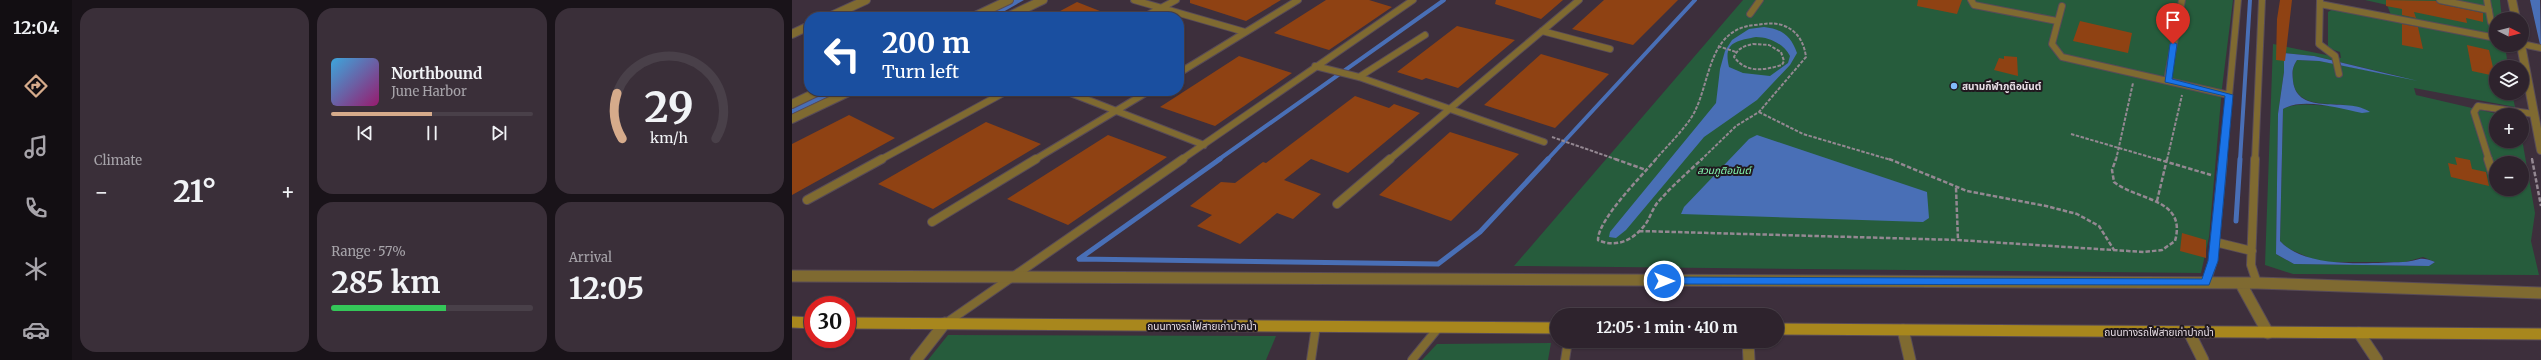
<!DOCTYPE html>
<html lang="en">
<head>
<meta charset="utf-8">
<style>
  body { margin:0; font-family:Merriweather,"Noto Sans Thai",serif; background:#3a2f39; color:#f1f3f6; height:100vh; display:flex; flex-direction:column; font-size:15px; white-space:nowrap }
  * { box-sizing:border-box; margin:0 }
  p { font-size:13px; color:#a7a4aa }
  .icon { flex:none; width:22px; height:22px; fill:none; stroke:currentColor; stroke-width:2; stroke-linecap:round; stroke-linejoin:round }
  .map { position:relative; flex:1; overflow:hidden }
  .panel { display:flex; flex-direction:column; gap:8px; padding:8px; background:#191319; width:720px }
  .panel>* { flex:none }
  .top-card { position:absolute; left:12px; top:12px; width:380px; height:84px; border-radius:16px; box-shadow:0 1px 3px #0004,0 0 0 1px #494049; background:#1a4fa0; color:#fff; overflow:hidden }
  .needle { width:26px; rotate:96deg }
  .tools { position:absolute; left:1697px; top:12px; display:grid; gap:8px }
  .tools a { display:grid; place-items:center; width:40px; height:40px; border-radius:50%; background:#2e232d; box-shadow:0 1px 3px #0004,0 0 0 1px #494049; font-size:20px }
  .speed { position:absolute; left:12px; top:296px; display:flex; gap:8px; font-size:20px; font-weight:700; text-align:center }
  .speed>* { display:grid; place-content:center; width:52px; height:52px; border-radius:50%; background:#2e232d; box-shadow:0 1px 3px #0004,0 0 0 1px #494049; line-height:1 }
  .speed .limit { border:6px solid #d22; background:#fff; color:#111 }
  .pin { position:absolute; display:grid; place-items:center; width:34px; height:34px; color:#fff; margin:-41px -17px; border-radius:50% 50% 50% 0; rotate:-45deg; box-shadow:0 0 4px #0007 }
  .pin .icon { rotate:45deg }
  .me { position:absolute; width:44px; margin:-22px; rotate:90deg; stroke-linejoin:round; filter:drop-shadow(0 0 3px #0008) }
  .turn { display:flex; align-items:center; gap:14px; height:84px; padding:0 12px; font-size:18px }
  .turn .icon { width:52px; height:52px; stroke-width:2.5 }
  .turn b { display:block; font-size:28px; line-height:34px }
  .big { font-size:30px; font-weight:700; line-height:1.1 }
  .panel .tile { flex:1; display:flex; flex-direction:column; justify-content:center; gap:6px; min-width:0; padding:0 14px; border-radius:16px; background:#3a2f39 }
  .panel .dial { align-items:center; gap:0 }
  .dial svg { height:104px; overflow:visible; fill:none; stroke:#494049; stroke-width:7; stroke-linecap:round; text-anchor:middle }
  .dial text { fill:#f1f3f6; stroke:none }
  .song { display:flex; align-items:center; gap:12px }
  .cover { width:48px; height:48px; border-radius:6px; background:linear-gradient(135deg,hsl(200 70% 55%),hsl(320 70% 35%)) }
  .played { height:4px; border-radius:2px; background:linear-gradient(90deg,#d6ab8b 50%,#494049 50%) }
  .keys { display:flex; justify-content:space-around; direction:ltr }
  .heat { display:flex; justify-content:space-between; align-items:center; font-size:22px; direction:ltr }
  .charge { height:6px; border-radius:3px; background:linear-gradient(90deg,#34c759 57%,#494049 0) }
  .panel .tiles { flex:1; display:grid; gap:8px; grid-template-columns:repeat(3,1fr) }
  .tile:first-child { grid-row:span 2 }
  .trip { position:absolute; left:758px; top:308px; width:234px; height:40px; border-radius:20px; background:#2e232d; box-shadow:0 1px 3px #0004,0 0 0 1px #494049; font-weight:700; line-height:40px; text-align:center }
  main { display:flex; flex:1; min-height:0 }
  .tabs { display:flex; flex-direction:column; width:72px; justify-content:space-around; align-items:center; background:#120e12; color:#a7a4aa }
  .tabs .icon { width:28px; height:28px }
  .tabs .selected { color:#d6ab8b }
  .tabs b { font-size:18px; color:#f1f3f6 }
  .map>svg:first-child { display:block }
  .green { fill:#265c3c; fill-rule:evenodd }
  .water { fill:#496fb6; fill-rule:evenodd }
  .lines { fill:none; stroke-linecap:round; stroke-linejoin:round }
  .stream-far1 { stroke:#496fb6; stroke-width:4 }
  .stream { stroke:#496fb6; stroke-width:5 }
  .canal { fill:#496fb6; fill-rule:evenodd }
  .building { fill:#8f4213 }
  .service-far1-casing { stroke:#584b57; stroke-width:8 }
  .service-casing { stroke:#584b57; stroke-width:10 }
  .minor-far1-casing { stroke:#584b57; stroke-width:10 }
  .minor-casing { stroke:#584b57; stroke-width:13 }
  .secondary-casing { stroke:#584b57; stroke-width:13 }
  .path-far1 { stroke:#948892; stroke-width:2; stroke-dasharray:3.5 1.5; stroke-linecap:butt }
  .path { stroke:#948892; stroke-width:2.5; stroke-dasharray:4.5 2; stroke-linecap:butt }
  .service-far1 { stroke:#7f6a31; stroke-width:6 }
  .service { stroke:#7f6a31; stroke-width:8 }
  .minor-far1 { stroke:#7f6a31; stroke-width:8 }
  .minor { stroke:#7f6a31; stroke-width:11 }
  .secondary { stroke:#a8871d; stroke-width:11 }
  .route { fill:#1a73e8; stroke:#114b97 }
  .poi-dot { fill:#82bcfa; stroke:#20191f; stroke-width:1.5 }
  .labels { text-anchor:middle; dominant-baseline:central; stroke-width:4; stroke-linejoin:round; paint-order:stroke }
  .poi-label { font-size:10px; font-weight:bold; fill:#e8dee6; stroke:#20191f; text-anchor:start }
  .park-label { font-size:10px; font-style:italic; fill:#87fdb3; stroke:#20191f }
  .street-label { font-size:10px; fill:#e8dee6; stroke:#20191f }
</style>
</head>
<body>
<main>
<nav class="tabs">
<b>12:04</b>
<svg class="icon selected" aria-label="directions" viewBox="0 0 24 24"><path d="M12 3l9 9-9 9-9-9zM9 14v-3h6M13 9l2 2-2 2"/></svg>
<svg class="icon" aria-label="music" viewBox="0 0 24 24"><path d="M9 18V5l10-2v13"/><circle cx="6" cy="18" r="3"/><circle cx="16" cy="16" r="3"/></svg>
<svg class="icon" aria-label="phone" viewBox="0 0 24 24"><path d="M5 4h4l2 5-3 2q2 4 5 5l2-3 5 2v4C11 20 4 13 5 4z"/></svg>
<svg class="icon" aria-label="climate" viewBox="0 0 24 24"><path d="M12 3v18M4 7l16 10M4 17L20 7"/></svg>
<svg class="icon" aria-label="car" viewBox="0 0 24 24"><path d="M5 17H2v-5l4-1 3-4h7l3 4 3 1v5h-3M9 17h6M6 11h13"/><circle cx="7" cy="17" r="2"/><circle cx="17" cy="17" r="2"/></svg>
</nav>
<section class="panel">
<div class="tiles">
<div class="tile"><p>Climate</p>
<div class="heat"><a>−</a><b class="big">21°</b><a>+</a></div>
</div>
<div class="tile">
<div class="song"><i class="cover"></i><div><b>Northbound</b><p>June Harbor</p></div></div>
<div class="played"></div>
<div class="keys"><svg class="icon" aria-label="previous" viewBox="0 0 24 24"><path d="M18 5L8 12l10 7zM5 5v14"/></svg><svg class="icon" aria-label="pause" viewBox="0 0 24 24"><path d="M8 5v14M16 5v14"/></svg><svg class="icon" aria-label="next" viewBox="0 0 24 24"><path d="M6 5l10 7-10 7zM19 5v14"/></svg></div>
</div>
<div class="tile dial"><svg viewBox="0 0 100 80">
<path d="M14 69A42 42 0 1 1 86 69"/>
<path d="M14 69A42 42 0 0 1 10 34" stroke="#d6ab8b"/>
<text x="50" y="56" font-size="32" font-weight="700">29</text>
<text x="50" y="72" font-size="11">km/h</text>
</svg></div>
<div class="tile"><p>Range · 57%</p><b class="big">285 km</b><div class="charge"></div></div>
<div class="tile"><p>Arrival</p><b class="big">12:05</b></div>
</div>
</section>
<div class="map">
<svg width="1749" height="360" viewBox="0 0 1749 360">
  <rect width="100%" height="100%" fill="#3d2f3c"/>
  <path class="green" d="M951,0h490l-11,88 -13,149 -8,36 -687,-7z
    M1573,0h135l2,19h-6v17l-105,-21 -4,-10z
    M1541,9l163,32v4h9l3,22h-12v26h16l3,14 -101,-19 2,7 86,20h-6v26h26v-2l13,74 -4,28 8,34 -246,-1 -28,-9 8,-221 68,14 -1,-6 -12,-4v-36zM1492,53l30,3 93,22 -88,-17 -22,-1c-5,8 -5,12 -4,21 3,26 33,22 53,24 -20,4 -45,-6 -63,4l-3,132 7,7 32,14h86l18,-5 12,5 -6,4 -135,-2 -18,-10 2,-140 6,-42zM1704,163h26v26h-26z
    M156,335l328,1 -10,24h-338z
    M759,343l-3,17h-126l15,-16z"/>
  <path class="water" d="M1738,0h10l1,49z
    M972,27c18,2 27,9 33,26l-7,12 -33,35 -53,37 -78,93 -10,8 -7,-1 1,-5 106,-129 4,-34 5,-18 7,-11 17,-11zM964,37c13,0 28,7 34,19l-2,7 -18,13 -27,-3 -14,-6c-6,-25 7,-26 27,-30z
    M1492,53l30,3 104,25 -99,-20 -22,-1c-5,8 -5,12 -4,21 4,36 55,15 77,31l-8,1c-22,-4 -58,-16 -79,-4l-3,132c25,28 88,22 123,21 16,-1 16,-7 32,0l-6,4 -135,-2 -18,-10 2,-140 6,-42z
    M965,135l170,57 2,26 -6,4 -242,-8 3,-7 65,-68z"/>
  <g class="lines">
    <path class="stream-far1" d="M426,160l226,-160
      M755,160l148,-160
      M1448,160l10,-160"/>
    <path class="stream" d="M1444,221l4,-62
      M287,259l359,5 42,-32 68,-73
      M287,259l141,-100"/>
    <path class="canal" d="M215,0h17l-28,16 -5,1 -7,-4z
      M25,91h20l-3,3 -42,20v-11z"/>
  </g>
  <path class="building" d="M398,0h91l-35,21 -56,-18z
    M534,0h43l23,7 -63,43 -55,-17z
    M704,0h67l-22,19 -46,-15z
    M812,0h74l-45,45 -61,-16z
    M1126,0h44l-5,14 -40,-8z
    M1488,0h12l-7,61 -9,-1 1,-41z
    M1594,0l50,1 3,3 44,9v9l-17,-4 1,5 -53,-11 2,6 -14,-3v-6l-16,-3z
    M285,2l33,13v2h-61z
    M1288,21l52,12 -4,20 -55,-12z
    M1610,24l16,3 5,22 -21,-4z
    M665,26l58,14 -57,48 -32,-10 -4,2 -25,-8z
    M1675,45l22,5 6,26 -23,-5z
    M749,54l68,20 -54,54 -71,-23z
    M447,56l53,17 -77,53 -55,-19z
    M1212,56l13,1 1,19 -24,-6 5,-12 5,1z
    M563,96l34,12 5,-4 26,9 -72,60 -37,-14 -27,21 37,14 -28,25 -16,-6 -37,31 -43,-18 15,-11 -22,-9 31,-24 14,1 28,-21 3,1z
    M57,115l46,23 -103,57v-51z
    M194,122l55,22 -108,65 -55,-25z
    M658,132l69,22 -68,67 -72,-26z
    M316,135l59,22 -99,68 -61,-26z
    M1663,157l15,3 2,9 14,3 3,14 -38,-9 -3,-14 9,2z
    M1390,233l24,7v18l-26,-7z"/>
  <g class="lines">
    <defs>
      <path id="service-far1" d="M342,0l111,32
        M1179,0l3,5 83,16
        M1528,0l-1,44 16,12 4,18
        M1648,0l49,10
        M1695,0l4,22
        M1528,4l176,34
        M1270,6l-10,38 10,13 167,38
        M958,14l10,-14
        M352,17l32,-17
        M750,31l68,18
        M1730,44l19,4
        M523,66l44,11 185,65
        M387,73l119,-73
        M567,77l66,-42
        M1375,81l15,-81
        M273,91l139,54
        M88,160l127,-69
        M242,160l115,-69
        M389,160l232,-160
        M597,160l190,-160
        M1431,160l15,-160
        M1463,160l7,-160
        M1697,160l-15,-48 4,-6 56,8"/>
      <path id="service" d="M1463,159l-4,106 6,18
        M1696,159l7,22
        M15,200l75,-41
        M545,204l53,-45
        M140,222l104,-63
        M1423,242l37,9
        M1414,283l7,-22 10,-102
        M154,323l237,-164
        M519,360l5,-34
        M620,360l27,-33
        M773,360l3,-19"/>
      <path id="minor-far1" d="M1720,0l4,19
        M37,17l37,-17
        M181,17l36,-17
        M215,17l36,-17
        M0,34l17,-8
        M1729,45l20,105
        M0,104l27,-13
        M0,119l59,-28"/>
      <path id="minor" d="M0,276l1465,7 284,10
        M1449,284l27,49
        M1111,330l7,30
        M1397,332l14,28
        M1567,333l18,27
        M956,341l1,19
        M124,360l29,-37"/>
      <path id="secondary" d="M0,322l21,1
        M55,323l710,5
        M985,329l764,5"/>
    </defs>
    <use href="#service-far1" class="service-far1-casing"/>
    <use href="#service" class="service-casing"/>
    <use href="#minor-far1" class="minor-far1-casing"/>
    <use href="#minor" class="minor-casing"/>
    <use href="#secondary" class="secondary-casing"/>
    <path class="path-far1" d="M961,44l16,1 12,7 3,9 -2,4c-18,5 -35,9 -48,-8 4,-9 10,-11 19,-13z
      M926,46l18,6
      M967,112l44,22 88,26
      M1279,134l89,26
      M760,137l66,23
      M1740,158v2
      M863,160c12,-14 33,-34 40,-49 16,-33 14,-82 60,-86 9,-1 18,-3 27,0 15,5 22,17 24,32l-47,55 -23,14 -35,34
      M1324,160l17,-77
      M1375,160l15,-65"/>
    <path class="path" d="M823,159l31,11
      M864,159c-14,17 -58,60 -58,81 17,8 34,1 46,-14 6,-7 8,-17 14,-24 13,-15 29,-29 44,-43
      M1097,159l78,32 79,15 31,8 22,12 15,24
      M1365,159l54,16
      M1740,159l9,47
      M1164,188l2,52
      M1365,201l10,-42
      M847,231l319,9 186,12 18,-2 13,-9c12,-43 -37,-40 -61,-59l-2,-12 4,-11"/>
    <use href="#service-far1" class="service-far1"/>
    <use href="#service" class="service"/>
    <use href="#minor-far1" class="minor-far1"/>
    <use href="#minor" class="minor"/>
    <use href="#secondary" class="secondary"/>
  </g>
  <path class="route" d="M1381,42l4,2 -5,35 61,16 -15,166 -9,24 -545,-1 -6,-3 6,-4 538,2 6,-18 17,-165 -60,-14 5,-38z"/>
  <circle class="poi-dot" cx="1162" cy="86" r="4"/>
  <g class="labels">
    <g class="poi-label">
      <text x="1170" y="86">สนามกีฬาภูติอนันต์</text>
    </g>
    <g class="park-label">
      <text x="932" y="170">สวนภูติอนันต์</text>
    </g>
    <g class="street-label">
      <text x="410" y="326">ถนนทางรถไฟสายเก่าปากน้ำ</text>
      <text x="1367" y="332">ถนนทางรถไฟสายเก่าปากน้ำ</text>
    </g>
  </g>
</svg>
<div class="tools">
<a><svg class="needle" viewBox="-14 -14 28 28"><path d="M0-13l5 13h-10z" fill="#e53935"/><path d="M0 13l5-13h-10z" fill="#a7a4aa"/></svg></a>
<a><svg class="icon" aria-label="layers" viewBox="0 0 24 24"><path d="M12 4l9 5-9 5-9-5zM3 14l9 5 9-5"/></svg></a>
<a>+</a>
<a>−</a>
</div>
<div class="speed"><div class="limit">30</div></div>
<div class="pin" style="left:1381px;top:44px;background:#d93025"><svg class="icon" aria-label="arrive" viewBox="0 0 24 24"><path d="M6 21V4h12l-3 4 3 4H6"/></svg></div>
<svg class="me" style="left:872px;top:281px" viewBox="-20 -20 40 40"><circle r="17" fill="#1a73e8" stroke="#fff" stroke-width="3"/><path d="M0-11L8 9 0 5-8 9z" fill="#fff"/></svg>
<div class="trip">12:05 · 1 min · 410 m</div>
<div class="top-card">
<div class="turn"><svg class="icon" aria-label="left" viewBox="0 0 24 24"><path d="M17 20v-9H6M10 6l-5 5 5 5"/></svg><div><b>200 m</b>Turn left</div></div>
</div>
</div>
</main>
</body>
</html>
